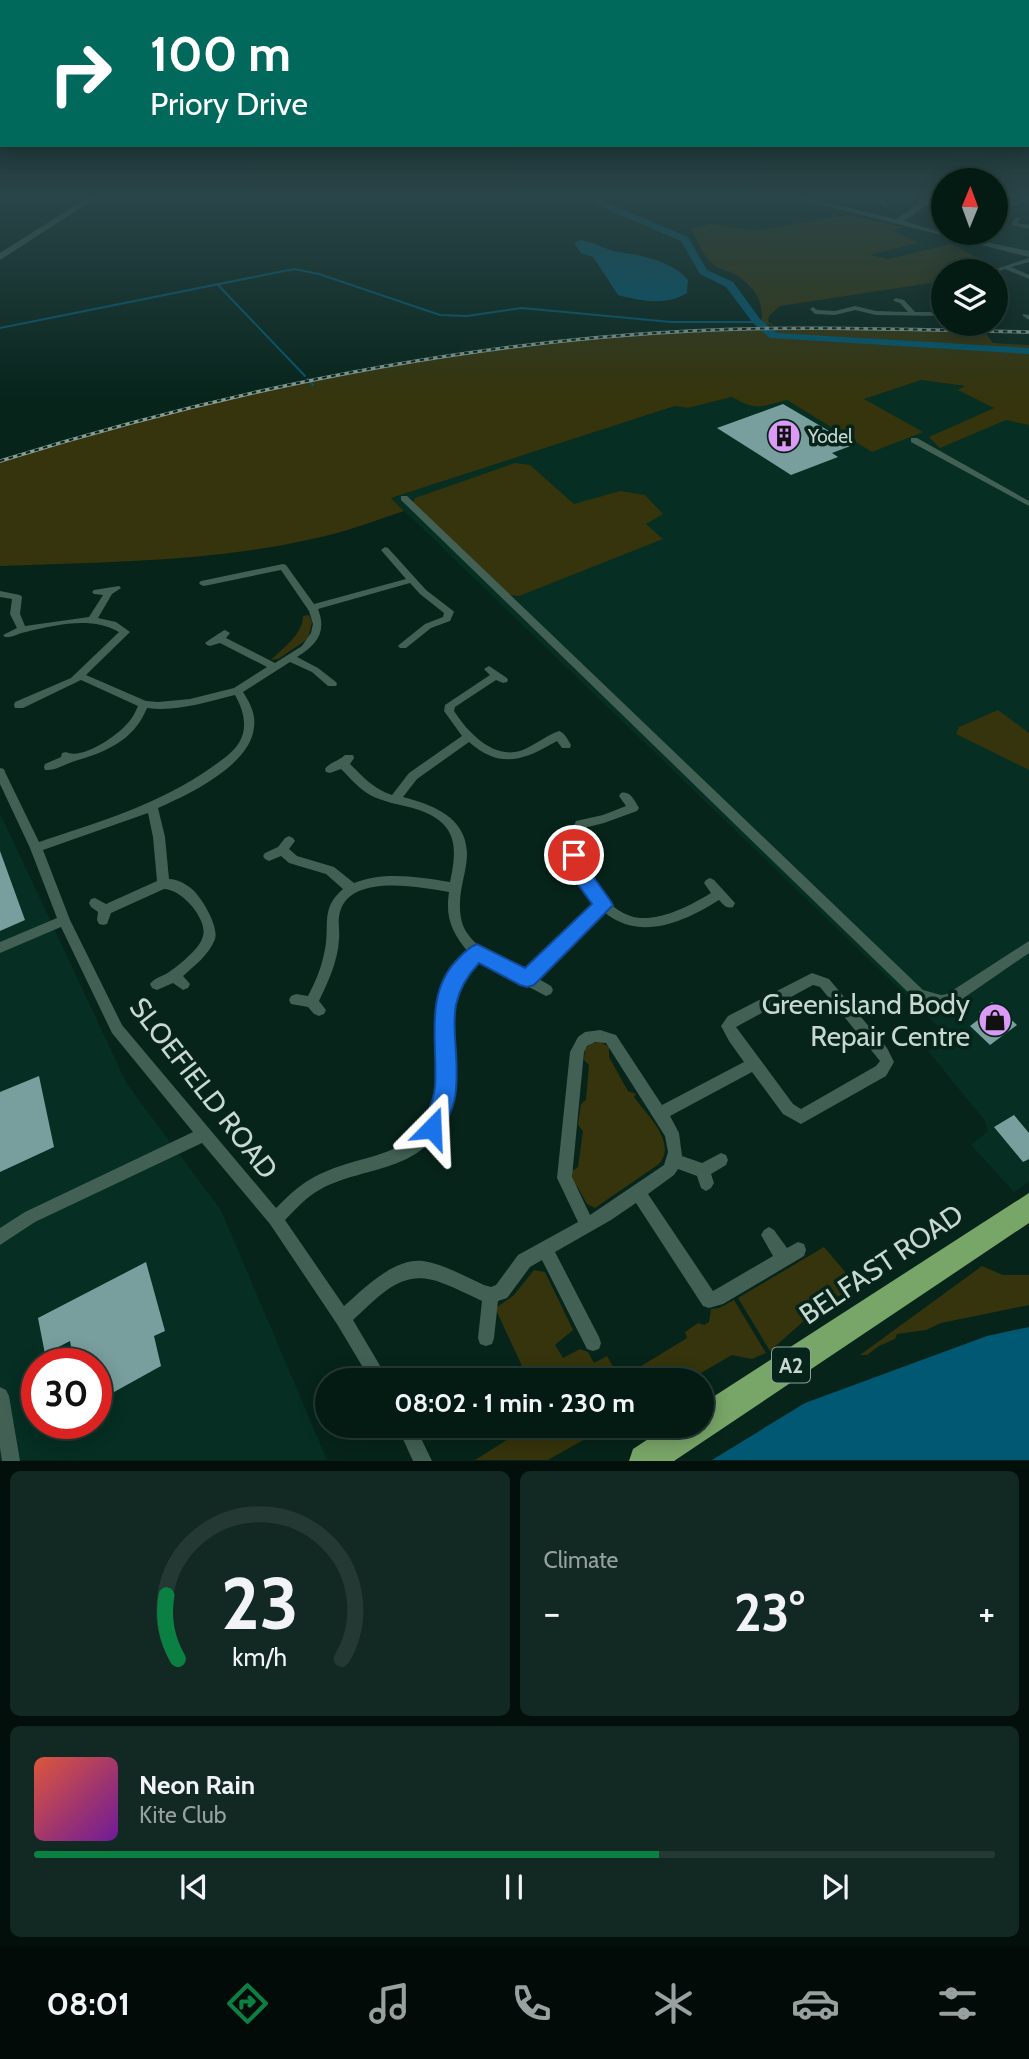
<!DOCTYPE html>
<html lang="en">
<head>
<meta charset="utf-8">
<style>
  body { margin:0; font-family:Cabin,sans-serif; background:#122822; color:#f1f3f6; height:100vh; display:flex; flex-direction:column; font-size:26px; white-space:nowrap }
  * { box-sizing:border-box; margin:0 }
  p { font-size:23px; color:#97a1a0 }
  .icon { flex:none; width:38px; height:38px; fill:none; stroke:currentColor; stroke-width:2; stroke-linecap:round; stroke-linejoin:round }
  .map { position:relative; height:1461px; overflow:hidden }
  .details { display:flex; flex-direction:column; gap:10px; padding:10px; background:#020f0b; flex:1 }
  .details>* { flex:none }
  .banner { position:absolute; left:0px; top:0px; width:1029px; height:147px; box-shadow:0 4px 18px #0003,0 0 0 2px #253934; background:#00695c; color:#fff; overflow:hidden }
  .needle { width:46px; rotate:1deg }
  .fabs { position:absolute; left:931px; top:168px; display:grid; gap:14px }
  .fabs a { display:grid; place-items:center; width:77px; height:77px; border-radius:50%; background:#041b14; box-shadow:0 4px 18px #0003,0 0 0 2px #253934; font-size:35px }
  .speed { position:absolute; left:21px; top:1348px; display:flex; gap:14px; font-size:35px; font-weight:700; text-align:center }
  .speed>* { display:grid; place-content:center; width:91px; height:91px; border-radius:50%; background:#041b14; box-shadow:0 4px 18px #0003,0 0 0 2px #253934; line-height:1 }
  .speed .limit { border:10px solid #d22; background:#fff; color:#111 }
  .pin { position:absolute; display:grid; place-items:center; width:60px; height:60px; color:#fff; margin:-30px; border:4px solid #fff; border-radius:50%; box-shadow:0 2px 7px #0007 }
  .me { position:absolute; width:77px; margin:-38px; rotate:21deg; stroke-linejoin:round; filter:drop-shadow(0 0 5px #0008) }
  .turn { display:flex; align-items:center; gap:24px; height:147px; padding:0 35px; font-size:32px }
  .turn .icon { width:91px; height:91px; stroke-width:2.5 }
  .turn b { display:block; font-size:49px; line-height:60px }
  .big { font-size:52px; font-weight:700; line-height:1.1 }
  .details .widget { flex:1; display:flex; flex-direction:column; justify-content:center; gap:10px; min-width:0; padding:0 24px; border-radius:10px; background:#122822 }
  .details .dial { align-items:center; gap:0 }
  .dial svg { height:182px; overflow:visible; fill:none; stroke:#253934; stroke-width:7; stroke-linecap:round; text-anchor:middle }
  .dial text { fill:#f1f3f6; stroke:none }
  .song { display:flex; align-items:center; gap:21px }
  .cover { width:84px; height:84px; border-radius:10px; background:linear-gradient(135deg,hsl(10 70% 55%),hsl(280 70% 35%)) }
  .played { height:7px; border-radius:4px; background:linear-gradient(90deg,#0b8043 65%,#253934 65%) }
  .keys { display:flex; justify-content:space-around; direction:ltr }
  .heat { display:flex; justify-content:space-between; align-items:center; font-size:38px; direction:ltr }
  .details .tiles { flex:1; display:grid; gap:10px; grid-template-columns:1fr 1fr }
  .widget:last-child { grid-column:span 2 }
  .trip { position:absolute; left:315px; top:1368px; width:399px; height:70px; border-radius:35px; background:#041b14; box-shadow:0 4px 18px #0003,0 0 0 2px #253934; font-weight:700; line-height:70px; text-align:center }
  .tabs { display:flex; height:112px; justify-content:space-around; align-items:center; background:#020b08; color:#97a1a0 }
  .tabs .icon { width:49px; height:49px }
  .tabs .on { color:#0b8043 }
  .tabs b { font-size:32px; color:#f1f3f6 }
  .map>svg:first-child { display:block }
  .built { fill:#062e22; fill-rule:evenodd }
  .green { fill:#35340c }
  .water { fill:#005872 }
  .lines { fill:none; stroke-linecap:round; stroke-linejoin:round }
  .stream { stroke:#005872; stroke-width:2 }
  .river { fill:#005872; fill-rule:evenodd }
  .building { fill:#799e9e }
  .street { fill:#426054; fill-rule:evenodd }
  .secondary { fill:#426054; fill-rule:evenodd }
  .highway { fill:#78a568; fill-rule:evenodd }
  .rail-casing { stroke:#889c94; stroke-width:3.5 }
  .rail { stroke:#06241a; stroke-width:2; stroke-dasharray:4.5; stroke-linecap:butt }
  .route { fill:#1a73e8; stroke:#114b97; stroke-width:2 }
  .labels { text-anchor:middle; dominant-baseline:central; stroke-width:7; stroke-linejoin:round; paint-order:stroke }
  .far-poi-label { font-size:19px; fill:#c8d8d1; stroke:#06241a; text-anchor:start }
  .shield { fill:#06241a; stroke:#8ea29a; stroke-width:2 }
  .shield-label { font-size:21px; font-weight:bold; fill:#c8d8d1 }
  .near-poi-label { font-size:28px; fill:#c8d8d1; stroke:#06241a; text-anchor:end }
  .near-street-label { font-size:28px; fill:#c8d8d1; stroke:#06241a }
</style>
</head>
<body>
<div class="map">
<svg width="1029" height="1461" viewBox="0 0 1029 1461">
  <rect width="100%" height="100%" fill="#06241a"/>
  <path class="built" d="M996,223l33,8v20l-59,-14 4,-4h22z
    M813,377l50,22 58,-19 46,7h62v795l-15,10 -43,-47 17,-14 -3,-10 -57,-70 21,-14 -558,-539 284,-92 13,2z
    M0,813l127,271 94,126 106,250h-327zM37,1363h59v60h-59z"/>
  <path class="green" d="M846,215l57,12 -11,3 26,13 -49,12 20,4 62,-15 45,23 -14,4h-39v10l-163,25 -11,10 -1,6 9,4 -16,-3c4,-22 -8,-38 -27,-49 -6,-4 -14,-4 -20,-9 -12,-9 -15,-24 -23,-36l20,-5 44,7z
    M782,328l202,3 9,12 36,2v80l-23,-5 -66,28 -11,-11 65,-29 -36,-18 7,-4 -44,-6 -57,19 59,33 -51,20 -85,-52c-27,7 -31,11 -55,-3l-44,11 -13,-2 -284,92 13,13c-30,10 -61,22 -92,28 -101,23 -208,23 -312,27v-105c253,-82 516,-129 782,-133z
    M515,463l15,2 44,39 46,-13 25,4 18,19 -17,10 17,15 -144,57 -9,-1 -97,-92 2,-5z
    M309,615l3,7 -4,17 -30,20 -7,1c12,-12 32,-26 32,-44z
    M998,710l31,23v37l-73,-36 3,-7z
    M601,1042l8,5v10l19,34 8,3 -2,3c12,17 44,46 25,67l-64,44 -8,-4 -10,-18 -4,1 -1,-16 6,-4 5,-36 -5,-6 3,-21 5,-4 3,-35 -5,-5 1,-11 6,-6z
    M824,1247l23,27 6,15 -30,15 -53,47 -32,-53z
    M982,1266l21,9h26v30l-88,18 -15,7 -29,4 -2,5 -16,7 -12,9h-7z
    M534,1270l11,2 28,58 -18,15 8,13 17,-9 8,3 6,11 13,-7 13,23 67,-41 -2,-6 13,-9 6,2 5,-3 2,-13 8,-1 15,-8 32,53 -14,6 -20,-4 -45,26h-158l-32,-69v-5l16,-11z
    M529,1426h79l-60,34h-73z"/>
  <path class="water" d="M581,240c13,2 25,10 37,12 23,3 55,9 70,28l-1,13c-20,13 -47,8 -69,2l-25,-38 -12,-4 -7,-10z
    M1029,1327v133h-317l93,-57 182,-67z"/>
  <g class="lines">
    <path class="stream" d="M218,285l87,91
      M0,328l294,-59 25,5 121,41 27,1 55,-8 149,14h86
      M308,379l5,6"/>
    <path class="river" d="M591,196h8l6,6 83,35 19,33 26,12 27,37 17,14 252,15v6l-259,-16 -17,-15 -27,-36 -26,-13 -19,-33 -82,-35z"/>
  </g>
  <path class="building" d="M783,404l70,41 -21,8 6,4 -47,18 -74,-47z
    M0,851l25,69 -25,11z
    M992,1002l25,23 -27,20 -20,-19 13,-10 -4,-4z
    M39,1076l15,71 -54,25v-80z
    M1014,1115l15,18v26l-6,3 -29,-35z
    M146,1262l19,69 -11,5 7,30 -65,36v-39h-22l-4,-22 -25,13 -7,-36z"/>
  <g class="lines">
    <path class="street" d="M627,196h9l-3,2z
      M873,196h6l8,8v2h-4z
      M1029,197v4l-19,6 -3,-2z
      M924,201l19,2v4l-21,-3z
      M1016,217l5,1 -4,5 12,2v4l-18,-4z
      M1029,258v4l-18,5 18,8v4l-24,-10 -9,3 -6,-1z
      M996,284l13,7 1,1 -5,1 -9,-5z
      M896,298l8,2 11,12h28v4l-67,-1 -21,-5 -20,5 -20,-1 -5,-5 3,-2 4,3 18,1 20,-5 21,5 32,1 -8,-9 -6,-2 -1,-1z
      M1023,314l6,1v5l-6,-4z
      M911,438h6l112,63v5l-118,-64z
      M401,496h6l516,494 18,5 6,-1 82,-53v12l-74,51 -14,3 -27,-9 -513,-498z
      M385,547l3,1 38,42 26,20 2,2 -4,9 -19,7 -25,20h-6l-2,-2 2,-2 25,-20 18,-7 1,-4 -24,-19 -10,-11 -92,26c9,23 -1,36 -21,48l21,11 18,14 1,2 -1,2h-8l-16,-14 -22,-10 -47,30c7,11 13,22 11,35 -3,38 -66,68 -96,81l7,29 4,42c9,0 17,5 24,11 9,8 26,37 22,49 -6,16 -20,26 -32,37l7,8 -2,4 -5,2 -10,-7 -16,7 -5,-2 -2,-4c5,-7 12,-7 19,-12 9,-6 22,-17 29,-26 2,-3 4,-6 5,-10 5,-16 -21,-47 -39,-47l-53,24 -4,11 -4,1 -4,-1 -2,-4 1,-8 -7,-5 -2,-4 2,-4 4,-1 11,6 51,-23 -4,-44 -5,-24 -105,37 27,70 52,105 154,183c16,-16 30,-29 51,-37 35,-15 76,-15 99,-48 9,-12 12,-27 12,-41 2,-52 -13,-89 31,-129 -17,-20 -24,-35 -20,-61 -30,-5 -104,-20 -110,25 -1,7 1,15 0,22 -1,22 -11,43 -20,62l7,9 -2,4 -5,2 -5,-2 -6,-7 -17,-3 -2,-4 2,-4 5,-2 12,2c8,-15 14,-30 17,-47 5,-25 -5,-40 18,-60l-17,-15 -37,-11 -8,-7 -12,5 -4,-2 -2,-3 2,-3 13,-6 7,-9 4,-2 4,2 2,3 -6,8 8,7 37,11 20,16c31,-12 64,-6 96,-1 8,-36 7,-60 -34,-73 -14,-4 -28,-6 -42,-12 -13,-6 -23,-18 -33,-28l-11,4 -4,-1 -1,-3c3,-6 14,-8 20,-14h8l1,3 -4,6c13,13 24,25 42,31l17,-22 53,-37 -18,-25 1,-6 45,-30 -6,-6 5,-3 18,12 1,2 -1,2 -4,1 -7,-3 -41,27 -1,4c13,20 38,48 66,40 14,-5 25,-15 39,-20 6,2 9,9 12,14l-1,3h-8l-5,-7c-33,19 -56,29 -88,1l-52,37 -14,18c30,8 63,20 64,56 0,13 -4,26 -6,38 -2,14 -2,30 6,42 14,20 37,29 59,39l49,-50 21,-18c-14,-16 -33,-44 -28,-68 1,-5 6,-10 8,-15l27,-6 23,-9 -7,-10 2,-3c9,-3 14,8 18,15l-2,3 -33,12 -20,5c-16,31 22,88 56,90 26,1 51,-13 71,-25l-7,-10 2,-3 4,-2 4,2 21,23 -2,4c-7,2 -9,-2 -14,-7 -35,22 -79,42 -115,12l-21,18 -46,48 14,8 2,4 -2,4 -5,2 -68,-36c-6,6 -14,12 -18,20 -26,43 9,101 -22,151 -25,41 -79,37 -117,58 -14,7 -25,20 -36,31l59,86c21,-18 49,-48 79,-45 21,3 41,15 61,24l7,2 5,-2 22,-30 60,-33 -21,-44 13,-126 8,-15 7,-5 15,-2 16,5 46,70 82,-43 -15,-21 -8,-15 7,-10 84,-43 17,6 58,69 7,14 -8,14 -85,48 -18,-10 -31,-42 -82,44 9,17 3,23 20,7 19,-10 5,2 2,5 -2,5 -15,9 3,9 -3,5 -5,3 -5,-3 -4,-12 -19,-7 -4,6 -26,19 65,97 60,-35 -12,-21 3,-5 5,-3 5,3 13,18 11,-6 6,2 2,6 -2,6 -81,48 -14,4 -6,-2 -67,-103 -25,17 -56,32 44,85 2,6 -2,6 -6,2 -6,-2 -45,-89 -12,7 -23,31 -9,3 -4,37 -2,6 -6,2 -6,-2 -2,-6 4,-37c-13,-6 -26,-13 -40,-18 -40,-16 -61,12 -89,37l36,61h-18l-34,-57 -67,-100 -68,-81 -167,79 -35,23v-17l25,-16 168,-80 -81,-99 -51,-106 -61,26v-11l57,-24 -27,-70 -30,-64v-16l4,1 1,3 34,70c60,-20 121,-38 173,-75 10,-7 22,-15 28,-26 8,-15 3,-32 -5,-46 -29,7 -58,17 -88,13 -14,34 -42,44 -75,54 -9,3 -17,9 -27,8l-1,-3 1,-3 16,-7 1,-4 4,-1c16,8 49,-15 60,-27 6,-6 9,-12 12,-19l-57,-26 -58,28h-8l-1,-3 1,-3 56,-24 48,-46c-28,-16 -63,-7 -93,0 -8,1 -13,6 -21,5l-2,-2 14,-7 -7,-14 2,-15 -12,-2v-6l20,4 2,2 -2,17 5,12 64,-9 14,-22 -9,-1 -2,-2 2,-2 25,-4 2,2 -9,6 -14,24 18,4 14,10 -44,43 60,26 12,1 32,-3 44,-11 33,-21 -47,-24 -10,3 -3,-1 -2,-2c1,-1 19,-13 20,-13l5,3 -4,5 49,25 27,-17 9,-13 2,-9 -4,-13 -28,-41 -77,16 -3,-1 -2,-2 2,-2 82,-17 3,1 28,39 92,-25 -25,-29zM813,985l7,2 60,74 -4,5 -75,43 -8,-5 -57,-77zM595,1042l11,1 59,93 3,16 -4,13 -74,50 -18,-38 12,-125 3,-6z
      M0,1387l6,3 3,6 11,65h-18l-2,-13z
      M397,1426h18l17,35h-19z"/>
    <path class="secondary" d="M90,196h9l-99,64v-7z
      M786,196h12l98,23 22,-15 2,-8h8l-1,9 -23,16 39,12 86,18v6z"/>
    <path class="highway" d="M1029,1193v30l-355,238h-45l4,-12 35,-23h34v-22z"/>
    <defs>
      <path id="rail" d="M0,461c225,-70 454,-118 690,-130 113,-6 226,-1 339,1"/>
    </defs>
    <use href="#rail" class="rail-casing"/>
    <use href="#rail" class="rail"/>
  </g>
  <linearGradient id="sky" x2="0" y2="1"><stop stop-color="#03140e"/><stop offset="0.49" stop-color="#2a4549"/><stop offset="1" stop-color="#2a4549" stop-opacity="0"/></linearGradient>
  <rect width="1029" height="400" fill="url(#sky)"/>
  <path class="route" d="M574,848l6,2 7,18 23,32 3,5 -79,80 -7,2 -7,-2 -41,-22c-40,43 -18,74 -23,126 -1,17 -9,32 -17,47l-7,3 -8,-3 -3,-8c5,-14 13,-25 14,-41 3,-42 -11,-92 21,-126 7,-7 12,-14 21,-17l48,24 67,-64 -20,-28 -7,-21 3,-5z"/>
  <defs>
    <symbol id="building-disc" viewBox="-11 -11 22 22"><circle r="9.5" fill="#da9af6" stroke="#06241a"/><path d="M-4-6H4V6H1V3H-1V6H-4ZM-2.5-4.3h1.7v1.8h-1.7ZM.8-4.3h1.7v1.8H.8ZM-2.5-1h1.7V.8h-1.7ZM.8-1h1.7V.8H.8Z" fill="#111"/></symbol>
    <symbol id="shop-disc" viewBox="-11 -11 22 22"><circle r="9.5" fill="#da9af6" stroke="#06241a"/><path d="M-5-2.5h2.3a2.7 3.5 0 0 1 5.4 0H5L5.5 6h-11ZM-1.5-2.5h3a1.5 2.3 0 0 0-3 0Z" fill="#111"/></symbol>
  </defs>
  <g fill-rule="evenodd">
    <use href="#building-disc" x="765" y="417" width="38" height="38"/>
    <use href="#shop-disc" x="976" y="1001" width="38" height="38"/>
  </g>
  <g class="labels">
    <g class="far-poi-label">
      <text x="808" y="436">Yodel</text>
    </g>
    <rect class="shield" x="772" y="1347.5" width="38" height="35" rx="5"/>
    <g class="shield-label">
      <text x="791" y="1365">A2</text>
    </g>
    <g class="near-poi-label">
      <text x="970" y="1004">Greenisland Body<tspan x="970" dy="32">Repair Centre</tspan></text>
    </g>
    <g class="near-street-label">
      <text transform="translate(204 1088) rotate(52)">SLOEFIELD ROAD</text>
      <text transform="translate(881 1264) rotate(-34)">BELFAST ROAD</text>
    </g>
  </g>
</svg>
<div class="fabs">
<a><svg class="needle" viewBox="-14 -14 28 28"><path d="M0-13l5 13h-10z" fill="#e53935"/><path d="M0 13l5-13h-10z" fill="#97a1a0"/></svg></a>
<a><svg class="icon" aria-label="layers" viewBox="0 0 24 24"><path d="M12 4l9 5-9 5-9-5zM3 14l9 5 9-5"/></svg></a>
</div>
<div class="speed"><div class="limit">30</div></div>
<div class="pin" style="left:574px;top:855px;background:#d93025"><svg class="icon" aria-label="arrive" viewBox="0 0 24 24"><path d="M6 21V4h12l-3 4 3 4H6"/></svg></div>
<svg class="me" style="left:432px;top:1128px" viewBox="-20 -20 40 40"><path d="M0-17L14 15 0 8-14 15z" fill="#1a73e8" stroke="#fff" stroke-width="4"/></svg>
<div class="trip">08:02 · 1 min · 230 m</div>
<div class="banner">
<div class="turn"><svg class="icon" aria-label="right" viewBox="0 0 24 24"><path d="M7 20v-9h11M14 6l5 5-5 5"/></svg><div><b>100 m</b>Priory Drive</div></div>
</div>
</div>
<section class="details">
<div class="tiles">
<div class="widget dial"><svg viewBox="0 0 100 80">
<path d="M14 69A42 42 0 1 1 86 69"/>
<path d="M14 69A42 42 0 0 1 9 41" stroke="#0b8043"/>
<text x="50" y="56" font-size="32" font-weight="700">23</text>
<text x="50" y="72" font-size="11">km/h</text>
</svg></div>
<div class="widget"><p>Climate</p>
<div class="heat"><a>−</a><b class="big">23°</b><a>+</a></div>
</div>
<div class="widget">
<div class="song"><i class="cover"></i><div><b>Neon Rain</b><p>Kite Club</p></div></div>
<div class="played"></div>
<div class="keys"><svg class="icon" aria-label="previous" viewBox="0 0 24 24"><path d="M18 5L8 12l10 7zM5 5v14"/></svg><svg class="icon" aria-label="pause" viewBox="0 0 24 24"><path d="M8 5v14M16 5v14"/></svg><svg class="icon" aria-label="next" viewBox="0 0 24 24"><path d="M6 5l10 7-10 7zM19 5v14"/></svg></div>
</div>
</div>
</section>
<nav class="tabs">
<b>08:01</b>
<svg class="icon on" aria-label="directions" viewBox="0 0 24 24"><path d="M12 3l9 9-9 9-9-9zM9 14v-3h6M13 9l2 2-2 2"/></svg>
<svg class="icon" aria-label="music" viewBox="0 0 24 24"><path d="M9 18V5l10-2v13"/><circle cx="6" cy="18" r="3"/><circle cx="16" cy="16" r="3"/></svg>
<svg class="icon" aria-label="phone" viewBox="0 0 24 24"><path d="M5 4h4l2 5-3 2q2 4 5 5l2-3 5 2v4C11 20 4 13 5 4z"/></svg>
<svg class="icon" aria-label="climate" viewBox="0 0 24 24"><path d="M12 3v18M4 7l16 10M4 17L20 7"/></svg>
<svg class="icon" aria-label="car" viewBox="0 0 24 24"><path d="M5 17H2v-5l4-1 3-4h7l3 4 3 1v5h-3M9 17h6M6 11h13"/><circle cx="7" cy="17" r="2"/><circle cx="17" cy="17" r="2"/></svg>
<svg class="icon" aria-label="filters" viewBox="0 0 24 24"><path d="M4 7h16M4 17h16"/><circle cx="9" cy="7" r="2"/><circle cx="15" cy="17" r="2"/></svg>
</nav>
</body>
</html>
